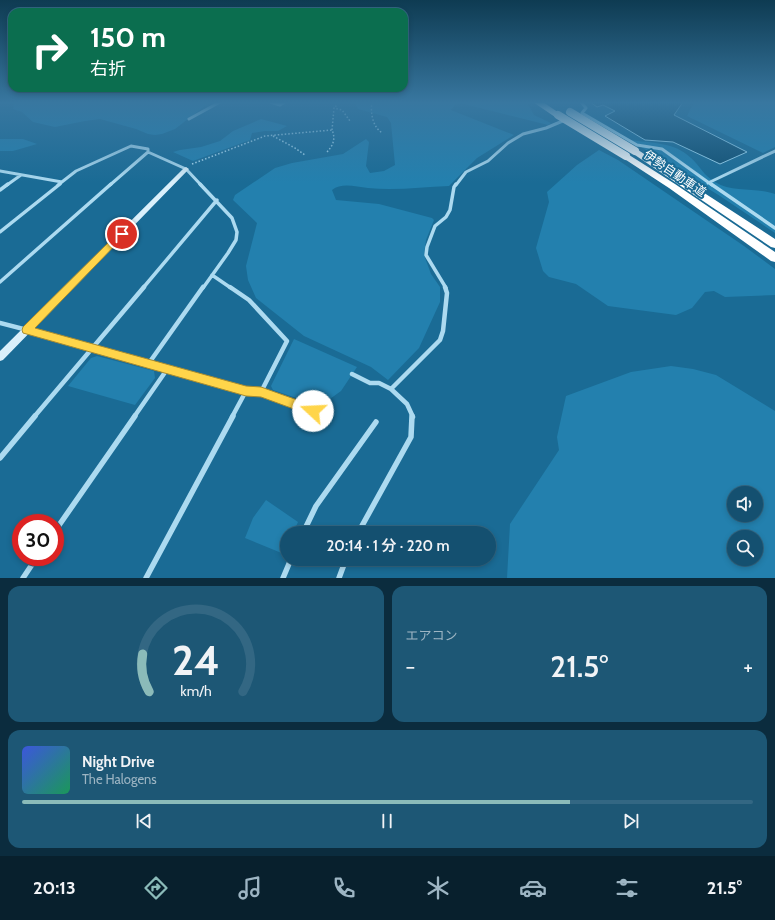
<!DOCTYPE html>
<html lang="ja">
<head>
<meta charset="utf-8">
<style>
  body { margin:0; font-family:Cabin,"Noto Sans JP",sans-serif; background:#1d5775; color:#f1f3f6; height:100vh; display:flex; flex-direction:column; font-size:15px; white-space:nowrap }
  * { box-sizing:border-box; margin:0 }
  p { font-size:13px; color:#9db5c3 }
  .icon { flex:none; width:22px; height:22px; fill:none; stroke:currentColor; stroke-width:2; stroke-linecap:round; stroke-linejoin:round }
  .map { position:relative; height:578px; overflow:hidden }
  .panel { display:flex; flex-direction:column; gap:8px; padding:8px; background:#0b2c3e; flex:1 }
  .panel>* { flex:none }
  .guide { position:absolute; left:8px; top:8px; width:400px; height:84px; border-radius:12px; box-shadow:0 2px 6px #0003,0 0 0 1px #336783; background:#0b6e4f; color:#fff; overflow:hidden }
  .fabs { position:absolute; left:727px; top:486px; display:grid; gap:8px }
  .fabs a { display:grid; place-items:center; width:36px; height:36px; border-radius:50%; background:#145070; box-shadow:0 2px 6px #0003,0 0 0 1px #336783; font-size:20px }
  .speed { position:absolute; left:12px; top:514px; display:flex; gap:8px; font-size:20px; font-weight:700; text-align:center }
  .speed>* { display:grid; place-content:center; width:52px; height:52px; border-radius:50%; background:#145070; box-shadow:0 2px 6px #0003,0 0 0 1px #336783; line-height:1 }
  .speed .limit { border:6px solid #d22; background:#fff; color:#111 }
  .pin { position:absolute; display:grid; place-items:center; width:34px; height:34px; color:#fff; margin:-17px; border:2px solid #fff; border-radius:50%; box-shadow:0 1px 4px #0007 }
  .me { position:absolute; width:44px; margin:-22px; rotate:290deg; stroke-linejoin:round; filter:drop-shadow(0 0 3px #0008) }
  .turn { display:flex; align-items:center; gap:14px; height:84px; padding:0 16px; font-size:18px }
  .turn .icon { width:52px; height:52px; stroke-width:2.5 }
  .turn b { display:block; font-size:28px; line-height:34px }
  .big { font-size:30px; font-weight:600; line-height:1.1 }
  .panel .tile { flex:1; display:flex; flex-direction:column; justify-content:center; gap:6px; min-width:0; padding:0 14px; border-radius:12px; background:#1d5775 }
  .panel .dial { align-items:center; gap:0 }
  .dial svg { height:104px; overflow:visible; fill:none; stroke:#336783; stroke-width:7; stroke-linecap:round; text-anchor:middle }
  .dial text { fill:#f1f3f6; stroke:none }
  .song { display:flex; align-items:center; gap:12px }
  .cover { width:48px; height:48px; border-radius:6px; background:linear-gradient(135deg,hsl(230 70% 55%),hsl(150 70% 35%)) }
  .played { height:4px; border-radius:2px; background:linear-gradient(90deg,#8bbbb9 75%,#336783 75%) }
  .keys { display:flex; justify-content:space-around; direction:ltr }
  .heat { display:flex; justify-content:space-between; align-items:center; font-size:22px; direction:ltr }
  .panel .tiles { flex:1; display:grid; gap:8px; grid-template-columns:1fr 1fr }
  .tile:last-child { grid-column:span 2 }
  .trip { position:absolute; left:280px; top:526px; width:216px; height:40px; border-radius:20px; background:#145070; box-shadow:0 2px 6px #0003,0 0 0 1px #336783; font-weight:600; line-height:40px; text-align:center }
  .tabs { display:flex; height:64px; justify-content:space-around; align-items:center; background:#08202d; color:#9db5c3 }
  .tabs .icon { width:28px; height:28px }
  .tabs .current { color:#8bbbb9 }
  .tabs b { font-size:18px; color:#f1f3f6 }
  .map>svg:first-child { display:block }
  .green { fill:#2380ae; fill-rule:evenodd }
  .water { fill:#115072; stroke:#9fd8f2 }
  .lines { fill:none; stroke-linecap:round; stroke-linejoin:round }
  .path { stroke:#acdaf0; stroke-width:1.5; stroke-dasharray:1.5 2; stroke-linecap:butt }
  .street-far3 { stroke:#acdaf0; stroke-width:3 }
  .street-far2 { stroke:#acdaf0; stroke-width:3.5 }
  .street-far1 { stroke:#acdaf0; stroke-width:4.5 }
  .street { stroke:#acdaf0; stroke-width:5.5 }
  .secondary { fill:#daf0fb; fill-rule:evenodd }
  .highway { fill:#fff; fill-rule:evenodd }
  .highway-bridge { stroke:#fff; stroke-width:8 }
  .route { fill:#ffd54a; stroke:#a68a30 }
  .labels { text-anchor:middle; dominant-baseline:central; stroke-width:4; stroke-linejoin:round; paint-order:stroke }
  .far-street-label { font-size:12px; fill:#fff; stroke:#1a6b95 }
</style>
</head>
<body>
<div class="map">
<svg width="775" height="578" viewBox="0 0 775 578">
  <rect width="100%" height="100%" fill="#1a6b95"/>
  <path class="green" d="M14,102h196l-35,27 -13,5 -7,1 -7,-1 -12,-5 -36,-10 -15,2 -30,6 -22,-5 -11,-10 -9,-3z
    M354,102h173l7,13 17,8 -3,2 -88,-22 -5,2 -4,5 63,25 -37,23 -28,28c-27,1 -54,5 -81,2 -12,-1 -26,-6 -36,2l4,10 43,4 53,14 2,2 -8,20 -2,15 7,19 9,13v15l-21,46 -31,32 -17,-13 -67,-31 -48,-38 -8,-18 -2,-14 11,-43 -24,-23 2,-5 40,-27 17,-5 51,-9 23,-15 3,3 -3,24 4,7 14,-2 11,-6 -4,-42 -4,-6 -29,-8z
    M694,102h81v45l-12,6 -76,-37z
    M261,119l26,7 -9,5h-13l-13,2 -2,7 -57,21 -20,-9 7,-2 21,-3 19,-6 13,-10z
    M0,139h23l14,5 -24,7h-13z
    M630,140c21,3 45,2 61,18 9,8 13,18 24,24 18,11 40,5 60,12v39l-55,-37z
    M599,150l19,10 126,86 31,23v26l-50,2 -11,-6 -9,1 -13,16 -16,7 -68,-9 -32,-22 -27,-7 -6,-6 -7,-23 13,-46 -2,-10 30,-27z
    M294,339l63,28 -16,24 -21,15 -47,-16 -2,-4z
    M97,356l57,15 1,7 -20,27 -67,-19 23,-28z
    M671,366l22,3 23,6 59,36v167h-268l3,-54 49,-74 -2,-13 9,-41 65,-24zM734,493h22v22h-22zM734,537h22v22h-22z
    M266,500l32,22 -5,11h-6v14l-3,7 -39,-16 8,-20z"/>
  <path class="water" d="M590,102h93l-9,13 73,37 -27,12 -47,-22 -28,-2 -40,-24 10,-5 -12,-6 -6,2z"/>
  <g class="lines">
    <path class="path" d="M335,102l1,5
      M372,102c-2,10 1,27 11,31
      M332,130l2,-22 8,2 8,11
      M273,136l22,12 10,7
      M192,164l73,-28 67,-6c4,9 1,16 -6,23"/>
    <path class="street-far3" d="M270,102l10,3 5,-3
      M581,102l5,6 -4,5 55,32 25,4 50,36
      M189,119l31,-17
      M148,152l38,17 15,16
      M0,171l62,11
      M708,183l67,-32
      M7,185l14,-10
      M58,185l18,-14 55,-25 17,3v3l-38,33
      M456,185l10,-13 22,-11 20,-18 15,-9 23,-6 19,-8"/>
    <path class="street-far2" d="M200,184l32,34 5,14 -1,8 -8,13 -25,35
      M711,184l64,44
      M0,190l8,-6
      M0,232l60,-48
      M212,275l19,13
      M0,282l111,-98
      M143,288l74,-88
      M446,288l-20,-33 1,-8 8,-21 11,-9 4,-7 4,-23 2,-3"/>
    <path class="street-far1" d="M0,323l93,24 153,44 15,1 26,-51 -38,-41 -19,-13
      M149,363l54,-76
      M352,374l18,9h9l12,6
      M261,392l52,19
      M34,417l110,-130
      M134,417l34,-49
      M232,417l14,-26
      M413,417l-6,-13 -16,-15 49,-49 3,-9 4,-38 -2,-6"/>
    <path class="street" d="M0,458l35,-42
      M55,531l80,-115
      M303,533l13,-27 60,-84
      M358,533l53,-96 1,-21
      M23,578l14,-21
      M146,578l87,-162
      M283,578l8,-19
      M339,578l7,-19"/>
    <path class="secondary" d="M186,167l3,2 -1,1 -185,190 -3,1v-10l184,-183z"/>
    <path class="highway" d="M533,102h10l19,13 -4,2h-3z
      M635,148l140,91v9l-4,-1 -139,-94 -1,-2z
      M626,153l49,31 100,68v10l-4,-1 -102,-73 -46,-30 -1,-2 1,-2z"/>
    <path class="highway-bridge" d="M570,112l65,39
      M558,115l68,41"/>
  </g>
  <linearGradient id="sky" x2="0" y2="1"><stop stop-color="#0e3b52"/><stop offset="0.56" stop-color="#3877a0"/><stop offset="1" stop-color="#3877a0" stop-opacity="0"/></linearGradient>
  <rect width="775" height="183" fill="url(#sky)"/>
  <path class="route" d="M122,231l4,3 -1,1 -90,93 211,58 15,1 56,20 1,4 -1,3 -4,2 -52,-19 -15,-1 -223,-63 -1,-3 1,-3 96,-95z"/>
  <g class="labels">
    <g class="far-street-label">
      <text transform="translate(675 173) rotate(34)">伊勢自動車道</text>
    </g>
  </g>
</svg>
<div class="fabs">
<a><svg class="icon" aria-label="sound" viewBox="0 0 24 24"><path d="M4 9h4l5-4v14l-5-4H4zM17 9q2 3 0 6"/></svg></a>
<a><svg class="icon" aria-label="search" viewBox="0 0 24 24"><circle cx="10" cy="10" r="6"/><path d="M15 15l6 6"/></svg></a>
</div>
<div class="speed"><div class="limit">30</div></div>
<div class="pin" style="left:122px;top:234px;background:#d93025"><svg class="icon" aria-label="arrive" viewBox="0 0 24 24"><path d="M6 21V4h12l-3 4 3 4H6"/></svg></div>
<svg class="me" style="left:313px;top:411px" viewBox="-20 -20 40 40"><circle r="19" fill="#fff"/><path d="M0-13L10 11 0 6-10 11z" fill="#ffd54a"/></svg>
<div class="trip">20:14 · 1 分 · 220 m</div>
<div class="guide">
<div class="turn"><svg class="icon" aria-label="right" viewBox="0 0 24 24"><path d="M7 20v-9h11M14 6l5 5-5 5"/></svg><div><b>150 m</b>右折</div></div>
</div>
</div>
<section class="panel">
<div class="tiles">
<div class="tile dial"><svg viewBox="0 0 100 80">
<path d="M14 69A42 42 0 1 1 86 69"/>
<path d="M14 69A42 42 0 0 1 9 40" stroke="#8bbbb9"/>
<text x="50" y="56" font-size="32" font-weight="700">24</text>
<text x="50" y="72" font-size="11">km/h</text>
</svg></div>
<div class="tile"><p>エアコン</p>
<div class="heat"><a>−</a><b class="big">21.5°</b><a>+</a></div>
</div>
<div class="tile">
<div class="song"><i class="cover"></i><div><b>Night Drive</b><p>The Halogens</p></div></div>
<div class="played"></div>
<div class="keys"><svg class="icon" aria-label="previous" viewBox="0 0 24 24"><path d="M18 5L8 12l10 7zM5 5v14"/></svg><svg class="icon" aria-label="pause" viewBox="0 0 24 24"><path d="M8 5v14M16 5v14"/></svg><svg class="icon" aria-label="next" viewBox="0 0 24 24"><path d="M6 5l10 7-10 7zM19 5v14"/></svg></div>
</div>
</div>
</section>
<nav class="tabs">
<b>20:13</b>
<svg class="icon current" aria-label="directions" viewBox="0 0 24 24"><path d="M12 3l9 9-9 9-9-9zM9 14v-3h6M13 9l2 2-2 2"/></svg>
<svg class="icon" aria-label="music" viewBox="0 0 24 24"><path d="M9 18V5l10-2v13"/><circle cx="6" cy="18" r="3"/><circle cx="16" cy="16" r="3"/></svg>
<svg class="icon" aria-label="phone" viewBox="0 0 24 24"><path d="M5 4h4l2 5-3 2q2 4 5 5l2-3 5 2v4C11 20 4 13 5 4z"/></svg>
<svg class="icon" aria-label="climate" viewBox="0 0 24 24"><path d="M12 3v18M4 7l16 10M4 17L20 7"/></svg>
<svg class="icon" aria-label="car" viewBox="0 0 24 24"><path d="M5 17H2v-5l4-1 3-4h7l3 4 3 1v5h-3M9 17h6M6 11h13"/><circle cx="7" cy="17" r="2"/><circle cx="17" cy="17" r="2"/></svg>
<svg class="icon" aria-label="filters" viewBox="0 0 24 24"><path d="M4 7h16M4 17h16"/><circle cx="9" cy="7" r="2"/><circle cx="15" cy="17" r="2"/></svg>
<b>21.5°</b>
</nav>
</body>
</html>
